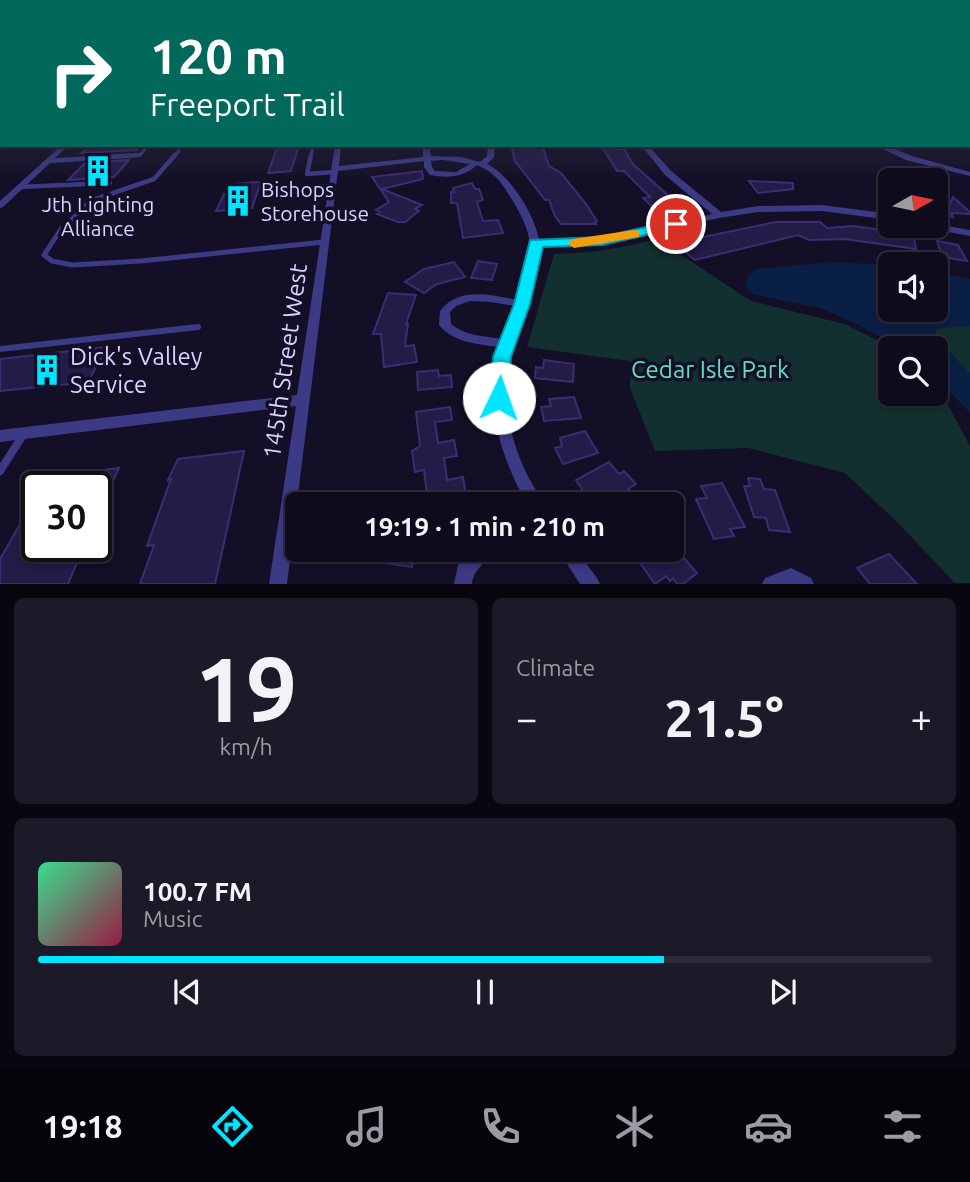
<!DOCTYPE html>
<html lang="en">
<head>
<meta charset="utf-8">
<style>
  body { margin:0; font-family:Ubuntu,sans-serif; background:#1c1929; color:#f1f3f6; height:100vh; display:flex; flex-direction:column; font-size:26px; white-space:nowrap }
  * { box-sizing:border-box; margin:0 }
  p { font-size:23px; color:#9b9ba3 }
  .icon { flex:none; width:38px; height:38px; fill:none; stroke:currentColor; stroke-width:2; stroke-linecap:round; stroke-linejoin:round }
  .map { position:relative; height:584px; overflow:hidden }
  .details { display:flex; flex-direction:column; gap:14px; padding:14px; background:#08060f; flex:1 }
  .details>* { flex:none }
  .top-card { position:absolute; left:0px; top:0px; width:971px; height:147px; box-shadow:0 4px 10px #0003,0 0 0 2px #2e2b3b; background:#00695c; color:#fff; overflow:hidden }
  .needle { width:46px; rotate:81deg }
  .controls { position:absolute; left:878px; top:168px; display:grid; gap:14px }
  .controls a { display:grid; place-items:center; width:70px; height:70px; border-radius:10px; background:#0e0b1c; box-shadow:0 4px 10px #0003,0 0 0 2px #2e2b3b; font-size:35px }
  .speed { position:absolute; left:21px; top:471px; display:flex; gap:14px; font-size:35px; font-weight:700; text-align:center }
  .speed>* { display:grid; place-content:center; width:91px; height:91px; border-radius:50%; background:#0e0b1c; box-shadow:0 4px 10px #0003,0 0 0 2px #2e2b3b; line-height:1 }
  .speed .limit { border:4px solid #111; border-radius:10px; background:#fff; color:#111 }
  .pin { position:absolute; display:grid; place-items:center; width:60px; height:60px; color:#fff; margin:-30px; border:4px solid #fff; border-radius:50%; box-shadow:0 2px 7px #0007 }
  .me { position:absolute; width:77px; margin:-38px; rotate:3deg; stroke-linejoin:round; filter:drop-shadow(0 0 5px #0008) }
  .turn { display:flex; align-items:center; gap:24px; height:147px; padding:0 35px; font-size:32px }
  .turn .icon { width:91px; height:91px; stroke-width:2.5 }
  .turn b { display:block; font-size:49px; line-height:60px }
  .big { font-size:52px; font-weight:700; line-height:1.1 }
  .details .widget { flex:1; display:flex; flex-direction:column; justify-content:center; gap:10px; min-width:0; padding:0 24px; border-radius:10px; background:#1c1929 }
  .details .dial { align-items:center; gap:0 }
  .dial b { font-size:91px; line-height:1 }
  .song { display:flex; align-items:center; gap:21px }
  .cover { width:84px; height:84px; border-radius:10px; background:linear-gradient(135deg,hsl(150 70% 55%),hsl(340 70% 35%)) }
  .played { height:7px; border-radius:4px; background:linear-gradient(90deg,#00e5ff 70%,#2e2b3b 70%) }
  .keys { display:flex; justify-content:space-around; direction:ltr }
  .heat { display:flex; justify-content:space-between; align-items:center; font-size:38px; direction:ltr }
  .details .tiles { flex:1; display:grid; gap:14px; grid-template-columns:1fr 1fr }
  .widget:last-child { grid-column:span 2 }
  .trip { position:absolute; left:285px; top:492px; width:399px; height:70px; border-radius:10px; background:#0e0b1c; box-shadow:0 4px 10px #0003,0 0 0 2px #2e2b3b; font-weight:700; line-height:70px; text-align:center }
  .menu { display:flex; height:112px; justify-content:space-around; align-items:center; background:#06040b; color:#9b9ba3 }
  .menu .icon { width:49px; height:49px }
  .menu .active { color:#00e5ff }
  .menu b { font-size:32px; color:#f1f3f6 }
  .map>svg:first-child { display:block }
  .green { fill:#12302f }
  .water { fill:#0a1f44 }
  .building { fill:#241b47; stroke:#3b2d73; stroke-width:2 }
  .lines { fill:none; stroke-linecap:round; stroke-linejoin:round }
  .lane-far4 { stroke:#3d3a85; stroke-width:3.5 }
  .lane-far3 { stroke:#3d3a85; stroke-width:4.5 }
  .lane-far2 { stroke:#3d3a85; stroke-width:5 }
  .lane-far1 { stroke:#3d3a85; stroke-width:6 }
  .lane { stroke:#3d3a85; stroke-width:8 }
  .street { fill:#3d3a85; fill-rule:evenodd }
  .secondary { fill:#6f6bff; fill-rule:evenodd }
  .route { fill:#00e5ff; stroke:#0095a6; stroke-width:2 }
  .slow { fill:#f59e0b }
  .labels { text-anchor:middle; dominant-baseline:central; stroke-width:7; stroke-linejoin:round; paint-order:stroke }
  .far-poi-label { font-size:21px; fill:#d9d4ff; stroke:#130f26; text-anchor:start }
  .poi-label { font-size:24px; fill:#d9d4ff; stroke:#130f26; text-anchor:start }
  .street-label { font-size:24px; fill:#d9d4ff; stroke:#130f26 }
  .park-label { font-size:24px; fill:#5fe0c0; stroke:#130f26 }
</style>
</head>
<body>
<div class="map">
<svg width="970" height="584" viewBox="0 0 970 584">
  <rect width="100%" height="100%" fill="#130f26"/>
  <path class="green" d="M657,239l94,62 94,23 47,24 -1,46h45l1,-10 33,62v137h-15l-57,-60 -53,-50 -97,-25 -93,3 -25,-63v-27l-103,-14 27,-93c36,-1 69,-6 103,-15z
    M957,325l13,1v47l-5,-2 -28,-32 -2,-11z"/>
  <path class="water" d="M830,262l61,3v45h45v-38l34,7v47l-35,3 2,10 33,34v40l-34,-36v-29h-35l-44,-24 -37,-16 -67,-14 -8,-9 3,-10 8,-6z"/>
  <path class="building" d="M131,145l-1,2 10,-1 -3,4 -56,3 8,-6z
    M278,145h21l-8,26 -23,2z
    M601,145h16l2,4h5l9,15 38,34 -9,2 6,7 -13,2 -12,-11 7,-1 -26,-26h-7z
    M525,147l18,1 6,18 12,7 25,31 11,17 -2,1 1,2h-35l-6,-8 -6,-16h-4l-30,-39 -3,-12z
    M129,160l-15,17 -46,3 17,-17z
    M422,171l1,8 -41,10 40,16 -7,4 4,2 -14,11h-7l-21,-8 3,-2 -4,-2 13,-8 -17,-25z
    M749,181l44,2v6l-35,4z
    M261,182l-9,26 -36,3 8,-17h4l5,-10z
    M472,183l3,6h4l4,11 -6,2 6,19 15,-1 5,13 -40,5 -6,-35h-6v-11h3l-1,-4z
    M953,197l17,15v2l-19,-1 2,4 -17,-4v-10h12l1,4z
    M776,222h44l7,6 26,-2 37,5 24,7 2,11 -71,-10 -36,1 -11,-5 -103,25 -11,-9 12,-4 -8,-7z
    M937,241l21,4 9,16 -18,-3 -2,-4 -6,-1z
    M478,261l19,3 -5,16 -21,-2z
    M454,262l11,15 -28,7 -13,9 -19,-11 19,-13z
    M388,293l28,2 -10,29h2l-3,22 9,-1 3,17 -33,5 -3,-33h-8z
    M107,347l-19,35 -88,9v-32z
    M544,360l30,4 -1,18 -38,-4 1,-11 7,1z
    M438,370l1,6 12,-1 1,12 -34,3 -1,-18z
    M574,397l7,21 -37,3 -3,-14 10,-1 -2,-7z
    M450,407l2,13 -17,2 3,21 16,-3 3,16 -13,2 3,22 16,-3 3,18 -18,3 1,6h-21l-4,-34 -9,2 -3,-21 8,-5 -4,-34z
    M585,431l13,22 -35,11 -8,-16 7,-2 -2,-8z
    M244,451l-29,133h-75l14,-39 -7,1 24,-67 -3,1 10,-21z
    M609,462l10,12 5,-3 12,13 -8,5 12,15h-48l-16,-24z
    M119,468l-23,51v-33h-55l6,-9z
    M748,478l12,1 4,10 11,1 15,42 -21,-2 -3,-12 -12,-1 -10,-31h6z
    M722,483l23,44 -15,2 4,7 -20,3 -18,-40 11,-1 -6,-12z
    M37,495v51h47l-16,38h-68v-25z
    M373,550h43l-4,17 -43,-6z
    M660,550h17l20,23 -14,11h-6l-4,-6 -3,3 -4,-5 -11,8 -15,-21z
    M889,554l28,30h-47l-13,-16z"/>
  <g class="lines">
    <path class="lane-far4" d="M111,157l29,-2 8,-10
      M174,157l5,-6
      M311,157l2,-12"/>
    <path class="lane-far3" d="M311,155l-4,19 27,-2
      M48,161l90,-6
      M19,187l91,-4
      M60,231l30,-30 64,-22 21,-24"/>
    <path class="lane-far2" d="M61,229l-17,26 8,6 20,4 69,-4 183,-19"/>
    <path class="lane-far1" d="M0,349l198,-22
      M20,439l2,-3"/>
    <path class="lane" d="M0,471l21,-33"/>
    <path class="street" d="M62,145h7l-66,62 -3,1v-7z
      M335,145h6l-2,21 84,-9v-12h6l2,11 30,1 19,5 7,-6 1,-11h7l-1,12 -7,7c23,11 48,51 52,76l63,-2 110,-24 -47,-39 -24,-30h7l23,26 50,41 37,-6 64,-1 69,9v6l-69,-9 -64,1 -39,6 -117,26 -62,2c0,33 -16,62 -26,93 -15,43 -8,90 11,131 5,12 13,22 18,34h-16c-27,-48 -44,-103 -28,-157 -21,-3 -45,-4 -60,-22l1,-14c19,-25 51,-16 78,-11 17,-47 18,-63 -9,-105 -8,-14 -17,-24 -32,-30 -14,13 -30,13 -47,10l-6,-8v-6l-86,10 -51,413h-18l27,-178 -296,36v-12l297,-35zM443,160l27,4 -14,8 -21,-1 -3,-4 -1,-6zM470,301l21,1 24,4 -13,33c-18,-3 -37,-3 -51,-15l-1,-12 6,-6z
      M875,145h10l27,11 58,16v4l-64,-16z
      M936,224l34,6v6l-38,-7 -4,-3h8z
      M473,550h19c-5,13 -19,19 -20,34h-18l4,-19z
      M558,550h18l21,28 3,6h-20z
      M791,568l20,10 3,6h-52l3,-6z"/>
    <path class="secondary" d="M0,100h2v6h-2z"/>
  </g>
  <linearGradient id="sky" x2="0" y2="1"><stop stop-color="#0a0815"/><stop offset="0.54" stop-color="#333752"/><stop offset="1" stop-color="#333752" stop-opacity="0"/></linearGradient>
  <rect width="970" height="179" fill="url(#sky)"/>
  <path class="route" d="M676,220l7,4 -2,3 -79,18 -59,2 -13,57 -19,53 -2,41 -3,5 -7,3 -7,-3 -3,-5 4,-41 21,-53 16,-64 72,-3z"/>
  <path class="slow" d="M634,230l5,1v6l-65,11 -7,-5 7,-4z"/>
  <defs>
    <symbol id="building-bare" viewBox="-9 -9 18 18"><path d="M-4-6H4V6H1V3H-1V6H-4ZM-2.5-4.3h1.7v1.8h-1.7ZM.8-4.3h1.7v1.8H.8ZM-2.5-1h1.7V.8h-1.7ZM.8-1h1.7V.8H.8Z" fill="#00e5ff" stroke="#130f26" stroke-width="2.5" paint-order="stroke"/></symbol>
  </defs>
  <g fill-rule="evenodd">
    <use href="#building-bare" x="76" y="149" width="44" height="44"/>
    <use href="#building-bare" x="216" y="179" width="44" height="44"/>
    <use href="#building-bare" x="25" y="348" width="44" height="44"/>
  </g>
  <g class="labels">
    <g class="far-poi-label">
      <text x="261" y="189">Bishops<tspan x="261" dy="24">Storehouse</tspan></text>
      <text x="98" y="204" text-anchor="middle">Jth Lighting<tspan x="98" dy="24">Alliance</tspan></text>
    </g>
    <g class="poi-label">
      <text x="70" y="356">Dick's Valley<tspan x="70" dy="28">Service</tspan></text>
    </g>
    <g class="street-label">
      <text transform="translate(285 361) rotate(-82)">145th Street West</text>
    </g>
    <g class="park-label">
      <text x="710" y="369">Cedar Isle Park</text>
    </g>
  </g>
</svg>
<div class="controls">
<a><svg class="needle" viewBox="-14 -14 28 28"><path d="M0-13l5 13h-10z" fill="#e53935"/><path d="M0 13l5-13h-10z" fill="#9b9ba3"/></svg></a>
<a><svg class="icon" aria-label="sound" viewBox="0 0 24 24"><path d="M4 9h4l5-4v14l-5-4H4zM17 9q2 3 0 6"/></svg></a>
<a><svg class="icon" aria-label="search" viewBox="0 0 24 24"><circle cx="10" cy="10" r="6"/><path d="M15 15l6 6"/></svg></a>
</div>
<div class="speed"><div class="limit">30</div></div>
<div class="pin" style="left:676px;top:224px;background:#d93025"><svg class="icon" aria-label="arrive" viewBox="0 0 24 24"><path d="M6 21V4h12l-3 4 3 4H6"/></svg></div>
<svg class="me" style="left:499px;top:398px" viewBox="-20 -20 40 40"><circle r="19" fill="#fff"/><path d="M0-13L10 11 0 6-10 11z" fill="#00e5ff"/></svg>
<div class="trip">19:19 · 1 min · 210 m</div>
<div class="top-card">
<div class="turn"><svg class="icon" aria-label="right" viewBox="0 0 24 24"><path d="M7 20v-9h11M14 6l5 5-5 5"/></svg><div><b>120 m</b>Freeport Trail</div></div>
</div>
</div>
<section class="details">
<div class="tiles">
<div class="widget dial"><b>19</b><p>km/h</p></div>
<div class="widget"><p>Climate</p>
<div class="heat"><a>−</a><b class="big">21.5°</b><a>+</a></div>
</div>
<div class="widget">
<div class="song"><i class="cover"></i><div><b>100.7 FM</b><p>Music</p></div></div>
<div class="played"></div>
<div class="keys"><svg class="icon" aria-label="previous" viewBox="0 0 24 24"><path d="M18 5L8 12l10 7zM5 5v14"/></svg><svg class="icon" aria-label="pause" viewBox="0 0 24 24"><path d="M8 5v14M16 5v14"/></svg><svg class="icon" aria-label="next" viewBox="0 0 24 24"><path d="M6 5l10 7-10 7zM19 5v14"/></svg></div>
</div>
</div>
</section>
<nav class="menu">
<b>19:18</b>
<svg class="icon active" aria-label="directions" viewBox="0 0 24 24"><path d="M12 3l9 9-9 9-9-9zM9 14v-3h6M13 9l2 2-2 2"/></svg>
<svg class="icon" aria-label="music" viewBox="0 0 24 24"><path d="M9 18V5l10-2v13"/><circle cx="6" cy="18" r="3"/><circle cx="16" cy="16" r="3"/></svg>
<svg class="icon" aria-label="phone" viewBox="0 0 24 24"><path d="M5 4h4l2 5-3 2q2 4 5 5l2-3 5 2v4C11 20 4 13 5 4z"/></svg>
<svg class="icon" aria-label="climate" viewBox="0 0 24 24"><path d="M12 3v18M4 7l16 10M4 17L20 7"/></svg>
<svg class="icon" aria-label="car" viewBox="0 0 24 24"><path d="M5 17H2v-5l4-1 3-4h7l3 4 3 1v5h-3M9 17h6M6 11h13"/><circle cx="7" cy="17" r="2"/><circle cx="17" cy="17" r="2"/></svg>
<svg class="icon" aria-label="filters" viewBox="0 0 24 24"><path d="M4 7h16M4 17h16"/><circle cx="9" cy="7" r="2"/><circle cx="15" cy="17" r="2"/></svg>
</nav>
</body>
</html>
